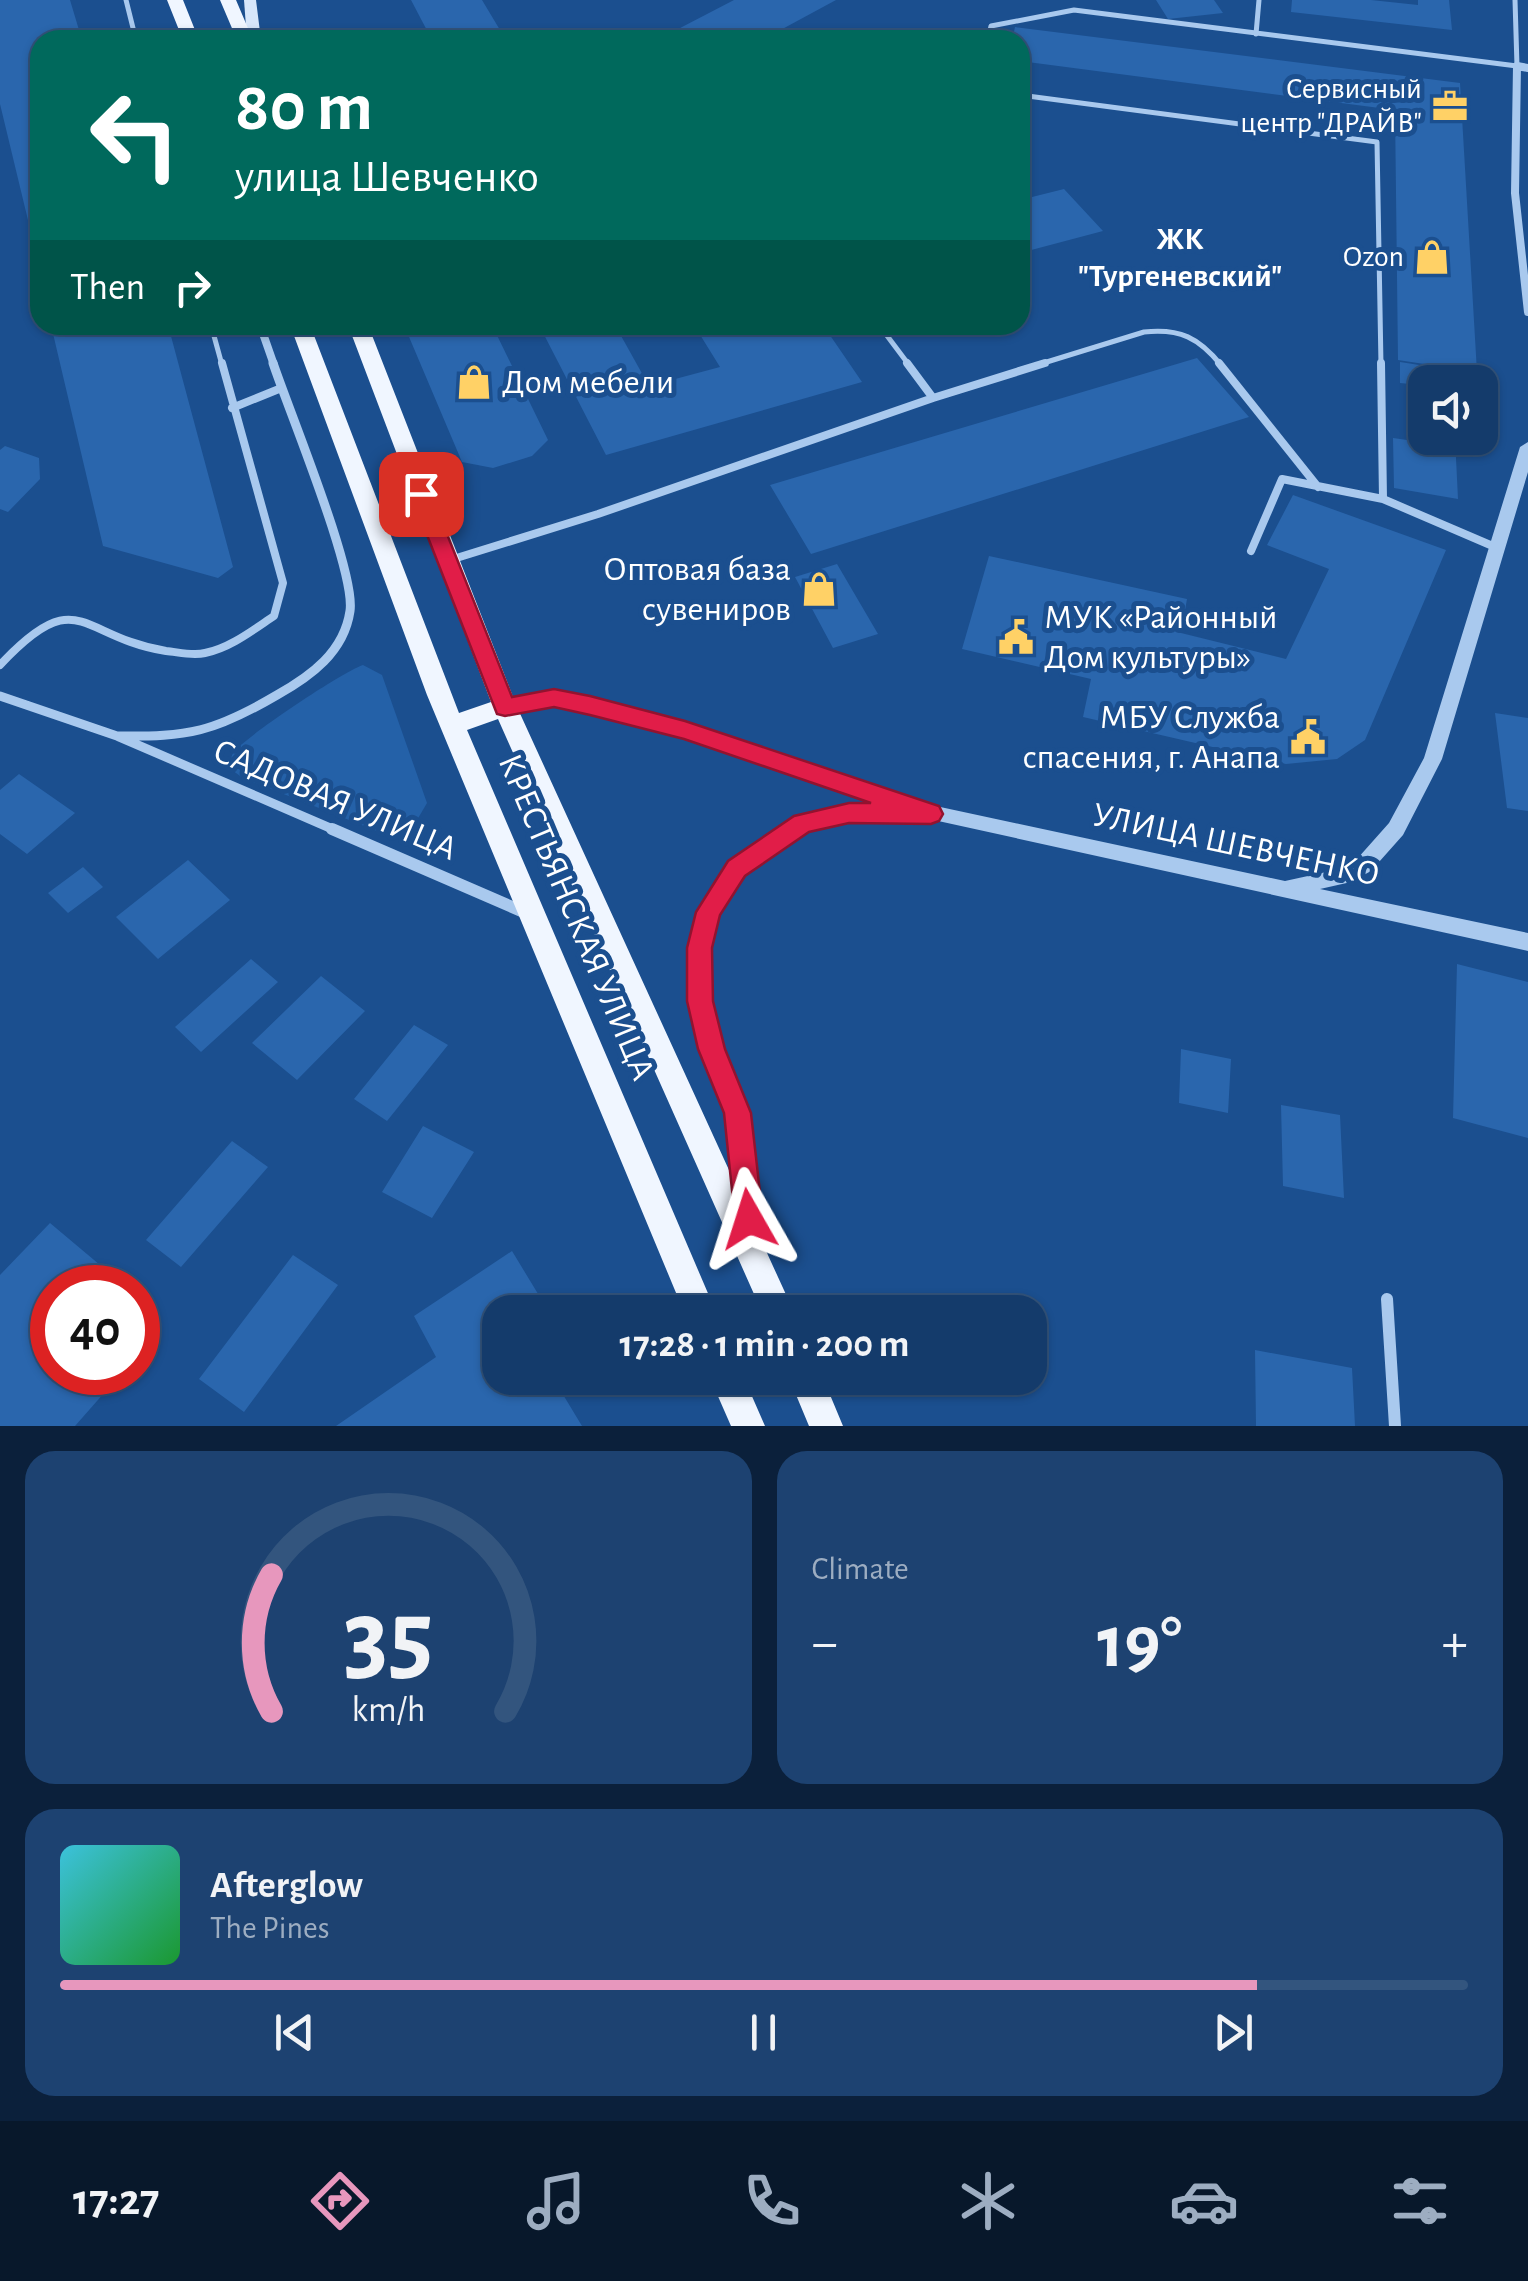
<!DOCTYPE html>
<html lang="en">
<head>
<meta charset="utf-8">
<style>
  body { margin:0; font-family:"Alegreya Sans",sans-serif; background:#1d4271; color:#f1f3f6; height:100vh; display:flex; flex-direction:column; font-size:38px; white-space:nowrap }
  * { box-sizing:border-box; margin:0 }
  p { font-size:32px; color:#9dadc1 }
  .icon { flex:none; width:55px; height:55px; fill:none; stroke:currentColor; stroke-width:2; stroke-linecap:round; stroke-linejoin:round }
  .map { position:relative; height:1426px; overflow:hidden }
  .panel { display:flex; flex-direction:column; gap:25px; padding:25px; background:#0b203b; flex:1 }
  .panel>* { flex:none }
  .guide { position:absolute; left:30px; top:30px; width:1000px; height:305px; border-radius:30px; box-shadow:0 2px 8px #0004,0 0 0 2px #33557e; background:#00695c; color:#fff; overflow:hidden }
  .buttons { position:absolute; left:1408px; top:365px; display:grid; gap:20px }
  .buttons a { display:grid; place-items:center; width:90px; height:90px; border-radius:20px; background:#143b6b; box-shadow:0 2px 8px #0004,0 0 0 2px #33557e; font-size:50px }
  .speed { position:absolute; left:30px; top:1265px; display:flex; gap:20px; font-size:50px; font-weight:700; text-align:center }
  .speed>* { display:grid; place-content:center; width:130px; height:130px; border-radius:50%; background:#143b6b; box-shadow:0 2px 8px #0004,0 0 0 2px #33557e; line-height:1 }
  .speed .limit { border:15px solid #d22; background:#fff; color:#111 }
  .pin { position:absolute; display:grid; place-items:center; width:85px; height:85px; color:#fff; margin:-42px; border-radius:20px; box-shadow:0 5px 15px #0006 }
  .me { position:absolute; width:110px; margin:-55px; rotate:354deg; stroke-linejoin:round; filter:drop-shadow(0 0 8px #0008) }
  .turn { display:flex; align-items:center; gap:35px; height:210px; padding:0 40px; font-size:45px }
  .turn .icon { width:130px; height:130px; stroke-width:2.5 }
  .turn b { display:block; font-size:70px; line-height:85px }
  .then { display:flex; align-items:center; height:95px; padding:0 40px; background:#0003; gap:20px; font-size:38px }
  .big { font-size:75px; font-weight:700; line-height:1.1 }
  .panel .card { flex:1; display:flex; flex-direction:column; justify-content:center; gap:15px; min-width:0; padding:0 35px; border-radius:30px; background:#1d4271 }
  .panel .dial { align-items:center; gap:0 }
  .dial svg { height:260px; overflow:visible; fill:none; stroke:#33557e; stroke-width:7; stroke-linecap:round; text-anchor:middle }
  .dial text { fill:#f1f3f6; stroke:none }
  .song { display:flex; align-items:center; gap:30px }
  .cover { width:120px; height:120px; border-radius:15px; background:linear-gradient(135deg,hsl(190 70% 55%),hsl(130 70% 35%)) }
  .played { height:10px; border-radius:5px; background:linear-gradient(90deg,#e797bd 85%,#33557e 85%) }
  .keys { display:flex; justify-content:space-around; direction:ltr }
  .heat { display:flex; justify-content:space-between; align-items:center; font-size:55px; direction:ltr }
  .panel .tiles { flex:1; display:grid; gap:25px; grid-template-columns:1fr 1fr }
  .card:last-child { grid-column:span 2 }
  .trip { position:absolute; left:482px; top:1295px; width:565px; height:100px; border-radius:30px; background:#143b6b; box-shadow:0 2px 8px #0004,0 0 0 2px #33557e; font-weight:700; line-height:100px; text-align:center }
  .tab-bar { display:flex; height:160px; justify-content:space-around; align-items:center; background:#08182b; color:#9dadc1 }
  .tab-bar .icon { width:70px; height:70px }
  .tab-bar .active { color:#e797bd }
  .tab-bar b { font-size:45px; color:#f1f3f6 }
  .map>svg:first-child { display:block }
  .green { fill:#2461a8 }
  .building { fill:#2a66ad }
  .lines { fill:none; stroke-linecap:round; stroke-linejoin:round }
  .service-far1 { stroke:#a9c9ee; stroke-width:5 }
  .service { stroke:#a9c9ee; stroke-width:8 }
  .minor-far2 { stroke:#a9c9ee; stroke-width:8 }
  .minor-far1 { stroke:#a9c9ee; stroke-width:9 }
  .minor { stroke:#a9c9ee; stroke-width:12 }
  .tertiary { fill:#a9c9ee; fill-rule:evenodd }
  .secondary { fill:#d6e6fa; fill-rule:evenodd }
  .primary { fill:#f0f6ff; fill-rule:evenodd }
  .route { fill:#e11d48; stroke:#92132f; stroke-width:2.5 }
  .labels { text-anchor:middle; dominant-baseline:central; stroke-width:10; stroke-linejoin:round; paint-order:stroke }
  .far-poi-label { font-size:30px; fill:#fff; stroke:#1b4f8f; text-anchor:end }
  .far-neighbourhood-label { font-size:32px; font-weight:bold; fill:#fff; stroke:#1b4f8f }
  .poi-label { font-size:35px; fill:#fff; stroke:#1b4f8f; text-anchor:start }
  .street-label { font-size:35px; fill:#fff; stroke:#1b4f8f }
</style>
</head>
<body>
<div class="map">
<svg width="1528" height="1426" viewBox="0 0 1528 1426">
  <rect width="100%" height="100%" fill="#1b4f8f"/>
  <path class="green" d="M363,665l19,10 45,128 -17,29 -18,5 -149,-59 -14,-10c1,-5 2,-11 4,-15 13,-17 111,-82 130,-88z"/>
  <path class="building" d="M0,0h70l12,40h-42v230l-40,-166z
    M411,0h71l24,40h-74z
    M734,0h102l-74,40h-105z
    M1156,0h58l9,13 -55,6z
    M1292,0h79l47,5v-5h31l3,30 -161,-18z
    M1015,27l445,56 17,289 -79,-12 -3,-250 -375,-49v-21h-8z
    M1064,189l39,42 -83,22v-53z
    M51,325h117l65,242 -15,11 -115,-32z
    M404,325h88l56,115 -16,16 -39,12 -31,-6z
    M539,325h76l34,61 71,-19 -26,-42h129l39,57 -256,73z
    M1197,358l52,59 -438,137 -41,-69z
    M1400,362l51,8 1,12h-27v56h30l3,61 -64,-11 -1,-50 28,4 -1,-57 -20,-2z
    M5,446l34,12 1,21 -32,33 -8,-3v-59z
    M1293,495l153,55 -81,190 -28,19 -51,5 -203,-47 8,-38 -129,-30 27,-93 198,43 -6,34 105,26 43,-90 -62,-24z
    M837,564l41,70 -45,14 -38,-71z
    M1495,713l33,5v93l-21,-3z
    M19,774l56,39 -48,41 -27,-20v-44z
    M188,860l42,40 -72,59 -42,-42z
    M83,867l20,20 -35,26 -20,-20z
    M251,959l27,23 -77,70 -26,-25z
    M1457,964l71,18v156l-75,-20z
    M321,976l44,35 -68,69 -45,-37z
    M414,1025l34,20 -61,76 -33,-22z
    M1181,1049l50,10 -3,54 -49,-10z
    M1281,1105l59,10 4,83 -61,-12z
    M423,1126l51,26 -42,66 -50,-26z
    M232,1141l36,26 -87,100 -35,-27z
    M50,1223l50,42 -21,23h-27v84h62l5,4 -44,50h-75v-151z
    M512,1251l37,61h-49v66h53l29,48h-246l100,-69 -22,-41z
    M293,1255l45,30 -94,127 -45,-33z
    M1255,1350l97,18 3,58h-99z"/>
  <g class="lines">
    <path class="service-far1" d="M126,0l10,40
      M1256,34l3,-34
      M988,40l3,-14 83,-16 443,56 -2,-66
      M1020,95l357,47 4,223
      M211,325l11,40
      M879,325l30,40
      M1037,365l107,-33c36,-4 55,6 77,33"/>
    <path class="service" d="M1219,363l99,124
      M1381,363l2,136
      M933,398l112,-35
      M232,408l47,-19
      M1251,551l31,-72 101,20 112,48
      M450,560l148,-46 335,-116 -26,-35
      M0,665c79,-84 79,-28 166,-14 12,1 26,5 39,2 25,-5 48,-23 69,-37l9,-33 -61,-220"/>
    <path class="minor-far2" d="M1528,68l-11,-2 -2,127 13,119
      M260,325l14,40"/>
    <path class="minor-far1" d="M0,696l117,40 220,95
      M117,736c72,1 97,-4 160,-41 34,-19 67,-43 73,-84 6,-39 -61,-200 -77,-248"/>
    <path class="minor" d="M332,829l194,84
      M1387,1299l8,127"/>
    <path class="tertiary" d="M1528,442v30l-86,287 -39,76 -32,36 -20,11 -31,7 208,44v18l-608,-134 -7,4h-64l-41,10 -65,43 -25,40 -9,34 1,53 12,48 25,64 15,121 -3,8 -8,3 -8,-3 -3,-8 -13,-121 -25,-64 -12,-48 -1,-53 10,-36 30,-50 67,-43 53,-14h37l-202,-68 -94,-25 -36,-7 -49,9 -6,-2 -3,-5 3,-5 55,-11 36,7 95,25 246,82 354,76 55,-12 17,-10 32,-36 35,-65 96,-311z"/>
    <path class="secondary" d="M244,0h12l5,40h-14z"/>
    <path class="primary" d="M167,0h16l16,40h-16z
      M220,0h16l17,40h-16z
      M290,325h20l149,388 32,-11 -143,-377h20l149,382 277,605h-32l-264,-593 -31,11 249,582h-32l-257,-617z
      M710,1378h34l21,48h-34z
      M789,1378h34l20,48h-34z"/>
  </g>
  <path class="route" d="M421,486l10,8 81,203 42,-8 36,7 95,25 254,85 4,8 -4,7 -8,3 -82,-1 -40,9 -64,44 -25,39 -8,33 1,53 12,48 26,64 12,106 -4,10 -10,4 -10,-4 -4,-10 -11,-106 -26,-64 -11,-48v-53l9,-36 32,-51 66,-45 55,-13h22l-187,-64 -94,-24 -36,-8 -49,9 -8,-2 -86,-220z"/>
  <defs>
    <symbol id="office-bare" viewBox="-9 -9 18 18"><path d="M-6-3h4V-5.5h4V-3h4V5H-6ZM-1-4.5V-3h2v-1.5ZM-6 0V1H6V0Z" fill="#ffd166" stroke="#1b4f8f" stroke-width="2.5" paint-order="stroke"/></symbol>
    <symbol id="shop-bare" viewBox="-9 -9 18 18"><path d="M-5-2.5h2.3a2.7 3.5 0 0 1 5.4 0H5L5.5 6h-11ZM-1.5-2.5h3a1.5 2.3 0 0 0-3 0Z" fill="#ffd166" stroke="#1b4f8f" stroke-width="2.5" paint-order="stroke"/></symbol>
    <symbol id="civic-bare" viewBox="-9 -9 18 18"><path d="M-.6-6.5H3V-4.5H.6V-3L4-1V1h2V6H-6V1h2V-1L-.6-3ZM-1.2 2.5V6h2.4V2.5Z" fill="#ffd166" stroke="#1b4f8f" stroke-width="2.5" paint-order="stroke"/></symbol>
  </defs>
  <g fill-rule="evenodd">
    <use href="#office-bare" x="1425" y="81" width="50" height="50"/>
    <use href="#shop-bare" x="1407" y="232" width="50" height="50"/>
    <use href="#shop-bare" x="449" y="357" width="50" height="50"/>
    <use href="#shop-bare" x="794" y="564" width="50" height="50"/>
    <use href="#civic-bare" x="991" y="612" width="50" height="50"/>
    <use href="#civic-bare" x="1283" y="712" width="50" height="50"/>
  </g>
  <g class="labels">
    <g class="far-poi-label">
      <text x="1422" y="89">Сервисный<tspan x="1422" dy="34">центр "ДРАЙВ"</tspan></text>
      <text x="1404" y="257">Ozon</text>
    </g>
    <g class="far-neighbourhood-label">
      <text x="1180" y="239">ЖК<tspan x="1180" dy="37">"Тургеневский"</tspan></text>
    </g>
    <g class="poi-label">
      <text x="502" y="382">Дом мебели</text>
      <text x="791" y="569" text-anchor="end">Оптовая база<tspan x="791" dy="40">сувениров</tspan></text>
      <text x="1044" y="617">МУК «Районный<tspan x="1044" dy="40">Дом культуры»</tspan></text>
      <text x="1280" y="717" text-anchor="end">МБУ Служба<tspan x="1280" dy="40">спасения, г. Анапа</tspan></text>
    </g>
    <g class="street-label">
      <text transform="translate(335 800) rotate(23)">САДОВАЯ УЛИЦА</text>
      <text transform="translate(1236 845) rotate(12)">УЛИЦА ШЕВЧЕНКО</text>
      <text transform="translate(576 917) rotate(67)">КРЕСТЬЯНСКАЯ УЛИЦА</text>
    </g>
  </g>
</svg>
<div class="buttons">
<a><svg class="icon" aria-label="sound" viewBox="0 0 24 24"><path d="M4 9h4l5-4v14l-5-4H4zM17 9q2 3 0 6"/></svg></a>
</div>
<div class="speed"><div class="limit">40</div></div>
<div class="pin" style="left:421px;top:494px;background:#d93025"><svg class="icon" aria-label="arrive" viewBox="0 0 24 24"><path d="M6 21V4h12l-3 4 3 4H6"/></svg></div>
<svg class="me" style="left:749px;top:1219px" viewBox="-20 -20 40 40"><path d="M0-17L14 15 0 8-14 15z" fill="#e11d48" stroke="#fff" stroke-width="4"/></svg>
<div class="trip">17:28 · 1 min · 200 m</div>
<div class="guide">
<div class="turn"><svg class="icon" aria-label="left" viewBox="0 0 24 24"><path d="M17 20v-9H6M10 6l-5 5 5 5"/></svg><div><b>80 m</b>улица Шевченко</div></div>
<div class="then">Then<svg class="icon" aria-label="right" viewBox="0 0 24 24"><path d="M7 20v-9h11M14 6l5 5-5 5"/></svg></div>
</div>
</div>
<section class="panel">
<div class="tiles">
<div class="card dial"><svg viewBox="0 0 100 80">
<path d="M14 69A42 42 0 1 1 86 69"/>
<path d="M14 69A42 42 0 0 1 14 27" stroke="#e797bd"/>
<text x="50" y="56" font-size="32" font-weight="700">35</text>
<text x="50" y="72" font-size="11">km/h</text>
</svg></div>
<div class="card"><p>Climate</p>
<div class="heat"><a>−</a><b class="big">19°</b><a>+</a></div>
</div>
<div class="card">
<div class="song"><i class="cover"></i><div><b>Afterglow</b><p>The Pines</p></div></div>
<div class="played"></div>
<div class="keys"><svg class="icon" aria-label="previous" viewBox="0 0 24 24"><path d="M18 5L8 12l10 7zM5 5v14"/></svg><svg class="icon" aria-label="pause" viewBox="0 0 24 24"><path d="M8 5v14M16 5v14"/></svg><svg class="icon" aria-label="next" viewBox="0 0 24 24"><path d="M6 5l10 7-10 7zM19 5v14"/></svg></div>
</div>
</div>
</section>
<nav class="tab-bar">
<b>17:27</b>
<svg class="icon active" aria-label="directions" viewBox="0 0 24 24"><path d="M12 3l9 9-9 9-9-9zM9 14v-3h6M13 9l2 2-2 2"/></svg>
<svg class="icon" aria-label="music" viewBox="0 0 24 24"><path d="M9 18V5l10-2v13"/><circle cx="6" cy="18" r="3"/><circle cx="16" cy="16" r="3"/></svg>
<svg class="icon" aria-label="phone" viewBox="0 0 24 24"><path d="M5 4h4l2 5-3 2q2 4 5 5l2-3 5 2v4C11 20 4 13 5 4z"/></svg>
<svg class="icon" aria-label="climate" viewBox="0 0 24 24"><path d="M12 3v18M4 7l16 10M4 17L20 7"/></svg>
<svg class="icon" aria-label="car" viewBox="0 0 24 24"><path d="M5 17H2v-5l4-1 3-4h7l3 4 3 1v5h-3M9 17h6M6 11h13"/><circle cx="7" cy="17" r="2"/><circle cx="17" cy="17" r="2"/></svg>
<svg class="icon" aria-label="filters" viewBox="0 0 24 24"><path d="M4 7h16M4 17h16"/><circle cx="9" cy="7" r="2"/><circle cx="15" cy="17" r="2"/></svg>
</nav>
</body>
</html>
